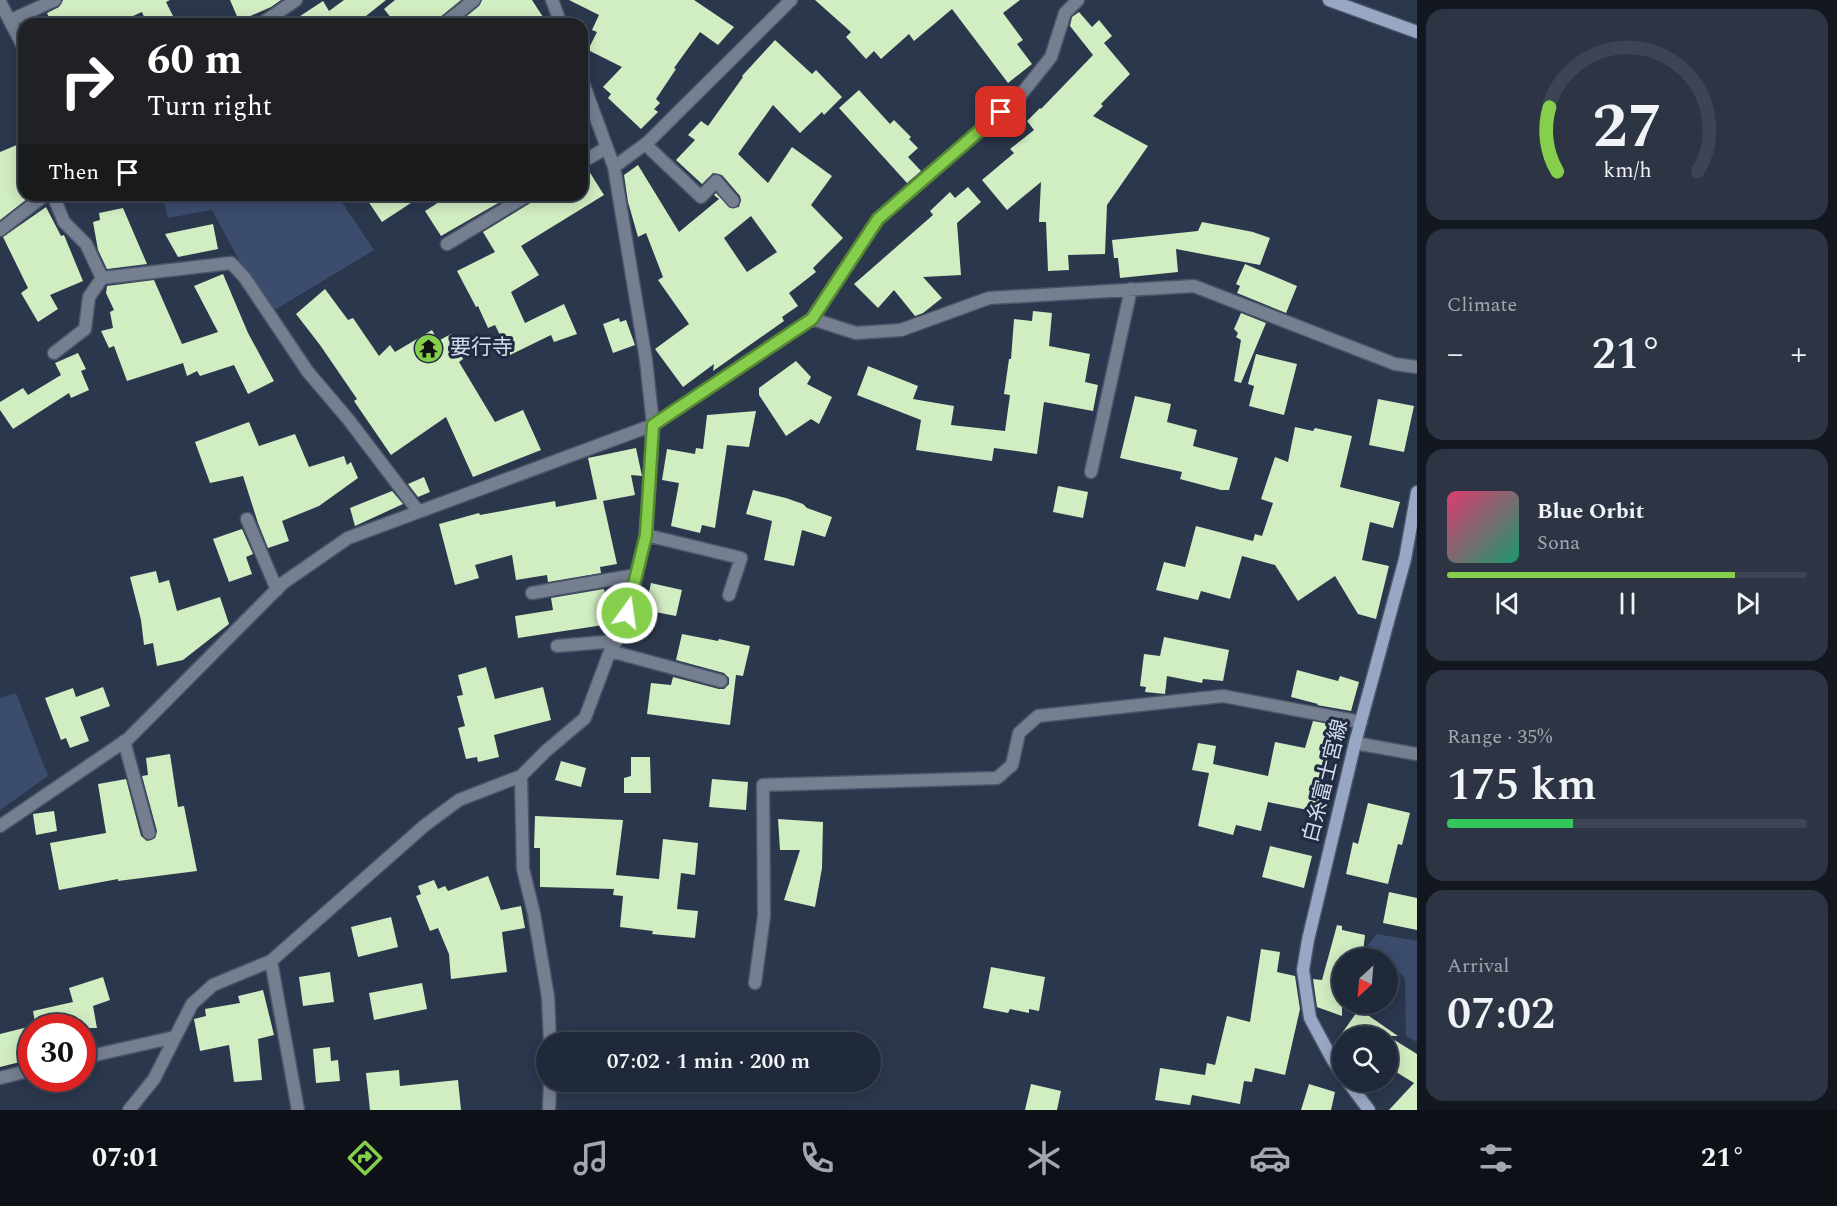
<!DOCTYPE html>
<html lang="en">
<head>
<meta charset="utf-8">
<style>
  body { margin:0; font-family:Spectral,"Noto Sans JP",serif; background:#2d3545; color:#f1f3f6; height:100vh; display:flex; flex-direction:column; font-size:22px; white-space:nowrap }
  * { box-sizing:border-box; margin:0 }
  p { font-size:20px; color:#a2a6af }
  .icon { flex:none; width:33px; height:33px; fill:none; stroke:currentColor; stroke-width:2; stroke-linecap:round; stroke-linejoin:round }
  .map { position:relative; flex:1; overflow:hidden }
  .side { display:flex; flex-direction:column; gap:9px; padding:9px; background:#121720; width:420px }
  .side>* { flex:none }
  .top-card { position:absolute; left:18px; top:18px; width:570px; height:183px; border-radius:18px; box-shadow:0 3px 15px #0003,0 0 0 2px #3d4554; background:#202124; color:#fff; overflow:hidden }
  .needle { width:39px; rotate:206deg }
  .tools { position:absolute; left:1332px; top:948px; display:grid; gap:12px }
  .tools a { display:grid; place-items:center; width:66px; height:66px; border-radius:50%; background:#20293a; box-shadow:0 3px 15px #0003,0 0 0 2px #3d4554; font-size:30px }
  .speed { position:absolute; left:18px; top:1014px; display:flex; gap:12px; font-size:30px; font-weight:700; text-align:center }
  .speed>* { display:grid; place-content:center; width:78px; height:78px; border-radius:50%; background:#20293a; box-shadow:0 3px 15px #0003,0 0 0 2px #3d4554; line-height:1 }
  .speed .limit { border:9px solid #d22; background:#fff; color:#111 }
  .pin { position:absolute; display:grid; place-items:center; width:51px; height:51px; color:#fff; margin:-26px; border-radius:12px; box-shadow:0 3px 9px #0006 }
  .me { position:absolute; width:66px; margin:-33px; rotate:14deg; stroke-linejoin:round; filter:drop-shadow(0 0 4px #0008) }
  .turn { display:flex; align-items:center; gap:21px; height:126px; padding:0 30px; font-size:27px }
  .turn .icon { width:78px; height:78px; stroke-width:2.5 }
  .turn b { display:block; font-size:42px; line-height:51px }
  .then { display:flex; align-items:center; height:57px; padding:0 30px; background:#0003; gap:12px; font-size:22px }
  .big { font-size:45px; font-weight:600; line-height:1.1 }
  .side .widget { flex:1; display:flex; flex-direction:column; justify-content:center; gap:9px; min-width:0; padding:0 21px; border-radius:18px; background:#2d3545 }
  .side .dial { align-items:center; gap:0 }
  .dial svg { height:156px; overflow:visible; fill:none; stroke:#3d4554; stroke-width:7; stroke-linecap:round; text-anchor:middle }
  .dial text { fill:#f1f3f6; stroke:none }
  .song { display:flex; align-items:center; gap:18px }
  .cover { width:72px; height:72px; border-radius:9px; background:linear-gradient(135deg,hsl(340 70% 55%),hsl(160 70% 35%)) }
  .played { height:6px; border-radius:3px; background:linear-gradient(90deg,#85cf4d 80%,#3d4554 80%) }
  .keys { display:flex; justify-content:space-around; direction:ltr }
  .heat { display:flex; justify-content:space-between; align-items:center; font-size:33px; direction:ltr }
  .charge { height:9px; border-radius:4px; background:linear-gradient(90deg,#34c759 35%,#3d4554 0) }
  .trip { position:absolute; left:536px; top:1032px; width:345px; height:60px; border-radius:30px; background:#20293a; box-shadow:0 3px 15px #0003,0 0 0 2px #3d4554; font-weight:600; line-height:60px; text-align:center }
  .menu { display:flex; height:96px; justify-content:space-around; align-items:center; background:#0d1017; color:#a2a6af }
  .menu .icon { width:42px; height:42px }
  .menu .selected { color:#85cf4d }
  .menu b { font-size:27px; color:#f1f3f6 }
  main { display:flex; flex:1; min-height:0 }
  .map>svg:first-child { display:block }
  .green { fill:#3b4c6d }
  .building { fill:#d1edc2; fill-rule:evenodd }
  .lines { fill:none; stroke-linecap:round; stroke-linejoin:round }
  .street-casing { stroke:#4a556a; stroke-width:15 }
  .secondary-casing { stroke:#4a556a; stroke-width:15 }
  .street { stroke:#757f90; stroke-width:12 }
  .secondary { stroke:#98a7c3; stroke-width:12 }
  .route-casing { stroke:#568732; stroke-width:15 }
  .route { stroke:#85cf4d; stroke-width:10 }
  .labels { text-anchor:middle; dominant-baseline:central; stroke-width:6; stroke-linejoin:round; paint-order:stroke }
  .poi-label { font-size:21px; fill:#d5ddec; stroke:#212c42; text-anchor:start }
  .street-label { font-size:21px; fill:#d5ddec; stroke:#212c42 }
</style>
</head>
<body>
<main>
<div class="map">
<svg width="1417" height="1110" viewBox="0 0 1417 1110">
  <rect width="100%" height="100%" fill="#2b374d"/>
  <path class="green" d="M162,195h175l37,55 -106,64 -56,-104 -44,8z
    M16,693l32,83 -48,34v-112z
    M1377,934l40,7v101l-11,-6 -1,-58 -17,-16v-4h-5l-15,-13z"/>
  <path class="building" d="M63,0h107l-4,2 11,22h-30l-5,-12 -27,12h-63l-5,-11 12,-6z
    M230,0h51l-10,7 -32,14z
    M344,0h42l-30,24h-68l35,-23 6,10z
    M395,0h66l-22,18 -3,6h-40l-12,-15z
    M482,0h50l11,17 -11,7h-75l22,-18z
    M569,0h125l40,27 -16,18 -18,-13 -26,36 2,1 -20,30 4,4 -6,6 4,3 -17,17 -33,-31 3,-4 -8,-7 19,-20 -34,-17 9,-18 -5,-2 7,-15z
    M815,0h205l-17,13 20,27 -6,4 15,20 -24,19 -56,-74 -38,32 -5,-7 -28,25 -7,-8 -8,8 -20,-22 5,-5z
    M1079,12l13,15 7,-7 13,16 -8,7 26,31 -29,30 2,2 -10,10 55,30 -41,59 -2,49 -37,1 1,15 -21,1 -2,-49h-7l2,-40 -34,28 -25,-30 32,-27 -4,-4 24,-19 -7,-9 13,-13 1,1 52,-54 -23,-29 2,-9z
    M775,40l37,34 4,-4 26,27 -18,18 -2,-3 -22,21 -27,-28 -35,49 30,29 24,-36 40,29 -21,29 32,33 -30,30 3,4 -27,21 9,13 -16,11 2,4 -71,50 1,-7 -31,23 -28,-38 34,-25 -31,-44 5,-3 -17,-44 -8,4 -10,-35 -4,-27 14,-10 41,67 40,-33 -5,-4 2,-2 14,15 9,-1 2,-7 -1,-4 -18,-21 -9,-2 -11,11 -26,-24 19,-20 -7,-5 13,-14 7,5 35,-49 -1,-1zM751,216l26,36 -30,20 -23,-34z
    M859,90l31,34 4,-4 17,17 -2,2 9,9 -10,9 13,14 -14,12 -68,-75z
    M24,142v53l3,4 -27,21v-68z
    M587,168l17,27 -83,51 18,29 -28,17 14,31 39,-19 13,30 -23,8 -3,-7 -41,20 -15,-30 -7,3 -10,-22 -2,1 -19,-36 38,-19 -12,-20 49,-30 4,-7h46v-25z
    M968,187l13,15 -24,21 4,52 -38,2 19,21 -19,15 -8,3 -21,-26 -16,18 -24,-24 79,-69 -3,-4 20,-19 5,6z
    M364,195h59l-41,27z
    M450,195h62l-71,41 -16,-25z
    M46,207l15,29 3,-1 19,46 -33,14 8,14 -20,13 -17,-29 7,-5 -25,-51z
    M123,208l24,56 -40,5 -9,-19 -5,-28 7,-2 -1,-7z
    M1202,222l51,10 17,6 -10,27 -84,-16 2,23 -58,6 -2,-20h-4l-2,-18 86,-9z
    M213,224l5,25 -40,8 -13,-23z
    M1245,264l52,22 -11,27 -49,-20 3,-7 -4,-2z
    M223,274l25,59 26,48 -26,13 -14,-29 -34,11 -3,-5 -10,5 -4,-13 -56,18 -13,-35 -5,2 -8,-17 12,-3 -3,-16 4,-2 -8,-17 1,-7 47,-6 28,64 36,-12 -24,-46z
    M325,289l23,31 5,-2 26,38 11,-11 5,7 37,-22 6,11 13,-7 12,25 -4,3 36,60 28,-12 18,40 -68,27 -27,-60 -55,38 -37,-54 3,-2 -37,-54 -24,-31z
    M1033,311l19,2 -3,33 41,8 -5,28 13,3 -5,26 -49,-9 -7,52 -43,-6 -2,13 -76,-11 5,-30 -64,-25 11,-29 50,20 -5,13 41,7 -3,19 54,6 5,-36 -6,-1 5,-35h2l3,-40 18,2z
    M1241,313l25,10 -25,60 -7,-2 7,-41 -5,-3 2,-4 -4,-4z
    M619,318l1,4 6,-2 9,25 -22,8 -10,-29z
    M78,353l8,16 -5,2 8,19 -18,8 -2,-5 -56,36 -13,-19v-8l23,-14 5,7 33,-20 -6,-12z
    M1256,354l41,10 -13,51 -35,-9 5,-20 -6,-2z
    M796,361l15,16 -4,7 25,13 -13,27 -8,-5 -25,17 -27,-41v-7z
    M1135,396l36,8 -4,18 30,8 -4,16 45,12 -9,32h-8l-41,-11 2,-7 -62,-14z
    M1378,399l36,7 -10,46 -35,-7z
    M756,411l-7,36 -22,-2 -12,83 -13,-3 -2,8 -29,-7 8,-43 -17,-3 5,-31 28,5 1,-6 7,1 4,-34z
    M249,422l10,24 36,-12 14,33 35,-11 3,9 4,-3 7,16 -39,28 -37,15 7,20 -21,7 -10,-25 -15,-47 -33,7 -15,-41z
    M1295,427l18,4 2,-3 37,8 -12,51 60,15 -7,26 -23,-6 -8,38 27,6 -13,53 -18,-5 -23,-38 -37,25 -23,-36 -33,-9 -12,43 -29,-8 -3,9 -42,-10 8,-28 21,5 11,-41 57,15 2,-7 7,2 11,-33 -12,-4 14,-42 13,5z
    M636,448l6,28 -11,-1 4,20 -32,6 14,63 -17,3 1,6 -53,9 -1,-7 -31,5 -4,-25 -37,10 4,13 -24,7 -16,-61 40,-11 1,2 75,-14 1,6 41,-8 -9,-41z
    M424,477l6,15 -12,5 -10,-13z
    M1058,486l30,6 -5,26 -30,-6z
    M753,490l33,8 17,6 4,4 25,9 -7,20 -23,-7 -8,36 -30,-6 8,-39 -26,-7z
    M392,491l11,13 -48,22 -5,-18z
    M242,529l11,25 -7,3 6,17 -23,8 -16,-43z
    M156,571l3,12 10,-3 8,31 43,-14 9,27 -46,36 -26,6 -4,-23 -9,2 -3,-25 -11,-43z
    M651,583l31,7 -6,26 -31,-6z
    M604,589l6,35 -92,14 -3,-22 38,-6 -2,-12z
    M682,634l36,7 1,-2 31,7 -7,30 -7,-1 -6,50 -83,-11 4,-31 20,2 2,-8 46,12h5l5,-5v-6l-5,-5 -48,-13z
    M1164,637l65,13 -6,31 -20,-2 -1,4 -35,-7 -2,18 -20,-2 1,-5 -6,-1 4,-32 16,2z
    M486,667l9,32 48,-12 8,33 -57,15 5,22 -21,5 -1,-5 -11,2 -8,-31 7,-2 -8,-30 6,-1 -5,-20z
    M1297,670l41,11 2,-5 19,6 -8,29 -34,-6 1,-1 -27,-7z
    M103,687l7,19 -30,11 9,24 -19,7 -4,-10 -5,2 -16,-42 28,-10 3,9z
    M1313,721l32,6 -6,25 -12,-3 -9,44 4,1 -4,18 -50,-10 -7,29 -25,-6 -3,10 -35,-9 11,-53 -17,-3 6,-27 18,3 -3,18 55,12 7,-34 30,6z
    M170,754l8,53 6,-1 13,65 -79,10v-2l-59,11 -9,-47 56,-10 -8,-49 28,-5 15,57 6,5 8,-3 2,-7 -15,-55 6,-1 -2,-17z
    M631,757h19l1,36h-27v-15l7,-2z
    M561,761l25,7 -5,19 -26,-7z
    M712,779l36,3 -2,28 -37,-3z
    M1368,803l42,10 -8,32 -4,-1 -10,40 -42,-10 7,-32 5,2z
    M54,811l3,20 -21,4 -3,-21z
    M535,816l88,4 -7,55 43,4 4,-40 35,4 -3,32 -14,-2 -4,36 21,2 -3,27 -43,-4 1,-3 -33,-4 3,-31 -10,-1 1,-6 -74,-2v-39h-6z
    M778,819l45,3 -1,46 -7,39 -31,-7 16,-50h-20z
    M1270,846l42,10 -8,32 -42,-11z
    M488,876l13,34 20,-4 4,22 -23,4 5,40 -56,7 -2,-25 -11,-26 -8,3 -14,-35 5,-2 -3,-8 16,-6 4,9 7,-3 3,5z
    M1389,892l28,6v32l-34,-7z
    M391,917l7,30 -40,10 -7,-30z
    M1337,925l5,1v4l23,5 -2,17 -11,-2 -1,8h-9v58l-25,-9 -4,-28 9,1z
    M1261,949l19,3 -3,20 18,4 5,33 -15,66 -30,-7 -3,14 -8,-1 -4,23 -48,-9 -2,10 -35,-5 5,-32 45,7 2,-12 8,2 12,-49 23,6z
    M991,967l54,10 -6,34 -10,-2v4l-19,-4 -2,4 -25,-5z
    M330,972l4,30 -31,4 -4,-29z
    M103,977l7,23 -17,6 4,22h-61l-3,-17 40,-9 -4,-14z
    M422,983l5,26 -53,11 -5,-27z
    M263,990l11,45 -16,4 4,41 -28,2 -5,-37 -29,6 -6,-32 12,-3 -1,-7 35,-6 -2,-7z
    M1359,1009l39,27h-10l29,18v56h-28l25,-27 -26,-16v-31h-48z
    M32,1026v33l-32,8v-33z
    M330,1047l1,14 7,-1 2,21 -24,2 -3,-34z
    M399,1070l1,16 58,-6 3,30h-91l-4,-37z
    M1031,1084l30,7 -4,19h-32z
    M1309,1084l26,8 -4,18h-30z"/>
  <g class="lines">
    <defs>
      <path id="street" d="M552,0l9,24
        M0,2l24,46
        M11,20l44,-20
        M261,24l35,-24
        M444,24l30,-24
        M645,144l56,53 15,-16 17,20
        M582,162l24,-14
        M614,167l34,-25 143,-142
        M53,195l11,27 22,22 16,34
        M0,230l45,-35
        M447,244l81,-49
        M812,319l44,14 45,-3 88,-32 205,-12 201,78 22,3
        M54,353l31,-24 4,-32 13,-19 129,-15 14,15 63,94 40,47 70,92
        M1091,472l40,-183
        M247,519l30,71
        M646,535l95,23 -12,37
        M532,593l104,-18
        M557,646l59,-5
        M610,651l111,30
        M124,741l25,92
        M1355,743l62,11
        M521,776l2,93 11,45 14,83 2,45
        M0,826l128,-87 155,-156 65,-45 305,-113 159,-106 66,-100 141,-122 32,-40 14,-44 13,-13
        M271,961l27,149
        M755,983l9,-67 -1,-131 234,-7 15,-13 7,-32 19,-17 185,-20 138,26
        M82,1058l93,-21
        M0,1078l32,-8
        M129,1110l25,-31 38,-75 21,-19 58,-24 153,-135 35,-26 62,-24 25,-25 39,-33 25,-67 12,-19 24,-97 7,-110 -7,-65 -32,-193 -32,-87
        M549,1110l1,-28"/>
      <path id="secondary" d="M1329,0l88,32
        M1342,1074l-10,-15 -22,-41 -7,-48 5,-30 47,-197 50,-184 12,-67
        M1348,1082l21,28"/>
    </defs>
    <use href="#street" class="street-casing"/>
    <use href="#secondary" class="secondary-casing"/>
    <use href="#street" class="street"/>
    <use href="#secondary" class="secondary"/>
  </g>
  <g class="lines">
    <defs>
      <path id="route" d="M627,613l19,-78 7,-110 159,-106 66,-100 123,-107"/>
    </defs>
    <use href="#route" class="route-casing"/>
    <use href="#route" class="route"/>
  </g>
  <defs>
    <symbol id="temple-disc" viewBox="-11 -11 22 22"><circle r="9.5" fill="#85cf4d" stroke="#212c42"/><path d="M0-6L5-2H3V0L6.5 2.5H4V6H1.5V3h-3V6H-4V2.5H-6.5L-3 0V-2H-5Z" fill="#111"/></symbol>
  </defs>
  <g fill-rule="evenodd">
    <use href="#temple-disc" x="412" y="332" width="33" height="33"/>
  </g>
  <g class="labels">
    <g class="poi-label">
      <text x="450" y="348">要行寺</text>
    </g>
    <g class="street-label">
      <text transform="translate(1326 781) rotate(-76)">白糸富士宮線</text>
    </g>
  </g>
</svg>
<div class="tools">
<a><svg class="needle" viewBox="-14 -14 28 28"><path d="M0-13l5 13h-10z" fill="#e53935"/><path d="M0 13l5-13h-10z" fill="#a2a6af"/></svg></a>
<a><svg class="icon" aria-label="search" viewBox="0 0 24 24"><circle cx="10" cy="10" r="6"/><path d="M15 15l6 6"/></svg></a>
</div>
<div class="speed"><div class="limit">30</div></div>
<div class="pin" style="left:1001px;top:112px;background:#d93025"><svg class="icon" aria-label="arrive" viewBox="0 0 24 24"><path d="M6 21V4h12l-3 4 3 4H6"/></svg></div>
<svg class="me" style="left:627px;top:613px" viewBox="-20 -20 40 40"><circle r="17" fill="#85cf4d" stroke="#fff" stroke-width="3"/><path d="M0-11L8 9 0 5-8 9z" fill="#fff"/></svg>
<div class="trip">07:02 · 1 min · 200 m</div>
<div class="top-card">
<div class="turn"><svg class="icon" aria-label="right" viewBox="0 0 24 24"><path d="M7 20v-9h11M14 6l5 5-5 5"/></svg><div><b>60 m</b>Turn right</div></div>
<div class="then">Then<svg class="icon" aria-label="arrive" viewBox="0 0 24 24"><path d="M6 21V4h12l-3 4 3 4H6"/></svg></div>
</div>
</div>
<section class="side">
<div class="widget dial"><svg viewBox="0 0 100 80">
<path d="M14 69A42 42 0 1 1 86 69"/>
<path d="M14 69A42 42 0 0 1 10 36" stroke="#85cf4d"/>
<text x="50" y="56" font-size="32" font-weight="700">27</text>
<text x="50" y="72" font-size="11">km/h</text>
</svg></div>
<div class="widget"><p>Climate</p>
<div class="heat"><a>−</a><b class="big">21°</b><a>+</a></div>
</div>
<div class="widget">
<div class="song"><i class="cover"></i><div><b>Blue Orbit</b><p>Sona</p></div></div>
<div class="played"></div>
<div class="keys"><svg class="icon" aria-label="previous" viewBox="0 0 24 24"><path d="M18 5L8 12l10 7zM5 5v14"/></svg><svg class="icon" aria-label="pause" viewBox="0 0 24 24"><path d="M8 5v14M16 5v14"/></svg><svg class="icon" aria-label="next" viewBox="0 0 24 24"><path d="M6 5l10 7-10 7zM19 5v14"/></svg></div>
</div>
<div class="widget"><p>Range · 35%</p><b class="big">175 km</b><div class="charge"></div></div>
<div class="widget"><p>Arrival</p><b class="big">07:02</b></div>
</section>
</main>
<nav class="menu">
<b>07:01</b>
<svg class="icon selected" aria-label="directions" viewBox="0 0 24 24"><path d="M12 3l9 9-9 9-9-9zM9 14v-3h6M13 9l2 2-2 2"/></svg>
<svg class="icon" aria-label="music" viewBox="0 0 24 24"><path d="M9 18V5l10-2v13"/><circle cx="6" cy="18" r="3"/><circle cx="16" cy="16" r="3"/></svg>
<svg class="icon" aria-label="phone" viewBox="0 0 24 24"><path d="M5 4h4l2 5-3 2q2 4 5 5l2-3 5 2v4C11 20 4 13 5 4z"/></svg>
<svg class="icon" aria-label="climate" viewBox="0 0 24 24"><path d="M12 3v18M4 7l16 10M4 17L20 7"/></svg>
<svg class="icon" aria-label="car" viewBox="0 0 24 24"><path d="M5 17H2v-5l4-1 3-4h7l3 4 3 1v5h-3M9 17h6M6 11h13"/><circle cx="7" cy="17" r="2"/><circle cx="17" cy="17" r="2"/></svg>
<svg class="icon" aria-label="filters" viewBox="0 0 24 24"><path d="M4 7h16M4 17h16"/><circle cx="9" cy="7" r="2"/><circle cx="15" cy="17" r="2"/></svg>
<b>21°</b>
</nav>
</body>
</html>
